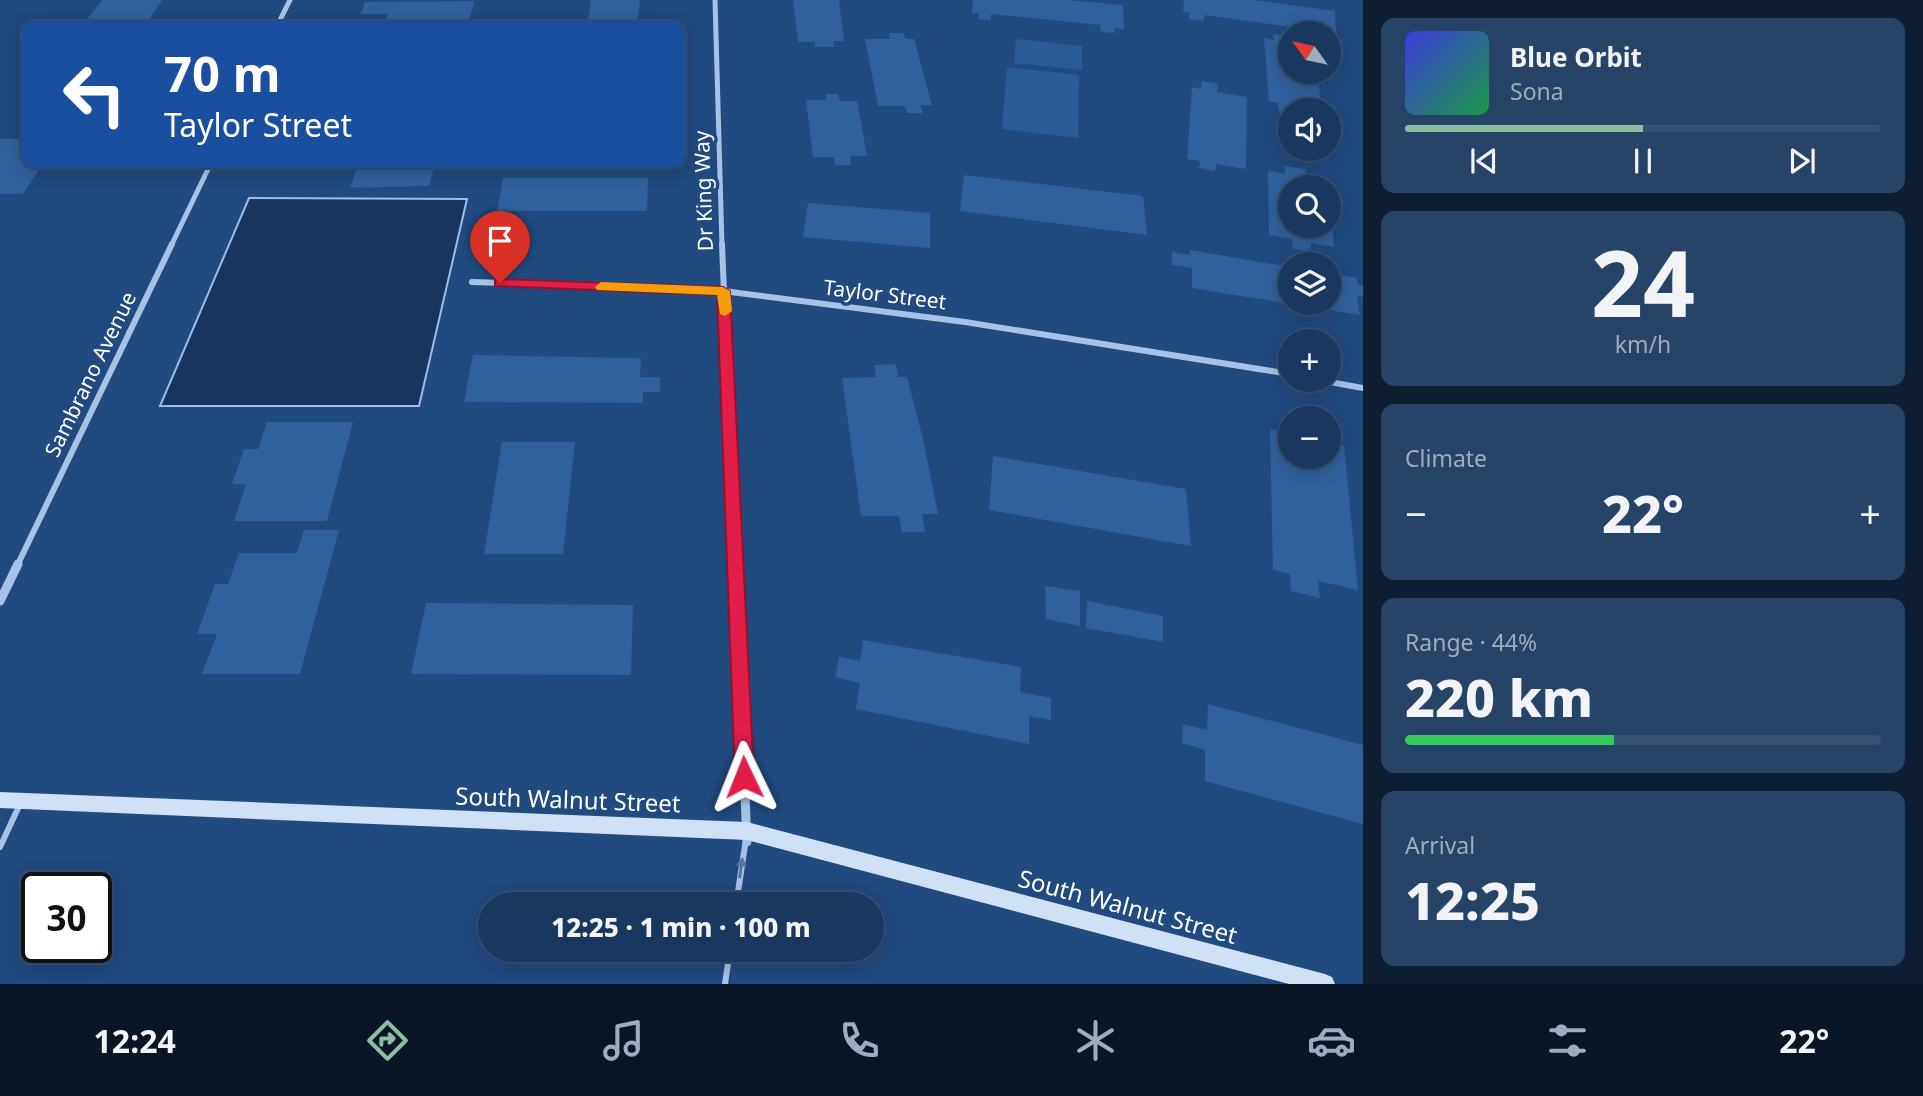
<!DOCTYPE html>
<html lang="en">
<head>
<meta charset="utf-8">
<style>
  body { margin:0; font-family:"Noto Sans",sans-serif; background:#264368; color:#f1f3f6; height:100vh; display:flex; flex-direction:column; font-size:26px; white-space:nowrap }
  * { box-sizing:border-box; margin:0 }
  p { font-size:23px; color:#9facbd }
  .icon { flex:none; width:38px; height:38px; fill:none; stroke:currentColor; stroke-width:2; stroke-linecap:round; stroke-linejoin:round }
  .map { position:relative; flex:1; overflow:hidden }
  .panel { display:flex; flex-direction:column; gap:18px; padding:18px; background:#0e1f34; width:560px }
  .panel>* { flex:none }
  .hud { position:absolute; left:21px; top:21px; width:665px; height:147px; border-radius:14px; box-shadow:0 4px 18px #0003,0 0 0 2px #375274; background:#1a4fa0; color:#fff; overflow:hidden }
  .needle { width:46px; rotate:303deg }
  .tools { position:absolute; left:1278px; top:21px; display:grid; gap:14px }
  .tools a { display:grid; place-items:center; width:63px; height:63px; border-radius:50%; background:#19385f; box-shadow:0 4px 18px #0003,0 0 0 2px #375274; font-size:35px }
  .speed { position:absolute; left:21px; top:872px; display:flex; gap:14px; font-size:35px; font-weight:700; text-align:center }
  .speed>* { display:grid; place-content:center; width:91px; height:91px; border-radius:50%; background:#19385f; box-shadow:0 4px 18px #0003,0 0 0 2px #375274; line-height:1 }
  .speed .limit { border:4px solid #111; border-radius:10px; background:#fff; color:#111 }
  .pin { position:absolute; display:grid; place-items:center; width:60px; height:60px; color:#fff; margin:-72px -30px; border-radius:50% 50% 50% 0; rotate:-45deg; box-shadow:0 0 7px #0007 }
  .pin .icon { rotate:45deg }
  .me { position:absolute; width:77px; margin:-38px; rotate:358deg; stroke-linejoin:round; filter:drop-shadow(0 0 5px #0008) }
  .turn { display:flex; align-items:center; gap:24px; height:147px; padding:0 28px; font-size:32px }
  .turn .icon { width:91px; height:91px; stroke-width:2.5 }
  .turn b { display:block; font-size:49px; line-height:60px }
  .big { font-size:52px; font-weight:800; line-height:1.1 }
  .panel .widget { flex:1; display:flex; flex-direction:column; justify-content:center; gap:10px; min-width:0; padding:0 24px; border-radius:14px; background:#264368 }
  .panel .dial { align-items:center; gap:0 }
  .dial b { font-size:91px; line-height:1 }
  .song { display:flex; align-items:center; gap:21px }
  .cover { width:84px; height:84px; border-radius:10px; background:linear-gradient(135deg,hsl(240 70% 55%),hsl(140 70% 35%)) }
  .played { height:7px; border-radius:4px; background:linear-gradient(90deg,#8abfa5 50%,#375274 50%) }
  .keys { display:flex; justify-content:space-around; direction:ltr }
  .heat { display:flex; justify-content:space-between; align-items:center; font-size:38px; direction:ltr }
  .charge { height:10px; border-radius:5px; background:linear-gradient(90deg,#34c759 44%,#375274 0) }
  .trip { position:absolute; left:478px; top:892px; width:406px; height:70px; border-radius:35px; background:#19385f; box-shadow:0 4px 18px #0003,0 0 0 2px #375274; font-weight:800; line-height:70px; text-align:center }
  .tab-bar { display:flex; height:112px; justify-content:space-around; align-items:center; background:#0a1626; color:#9facbd }
  .tab-bar .icon { width:49px; height:49px }
  .tab-bar .current { color:#8abfa5 }
  .tab-bar b { font-size:32px; color:#f1f3f6 }
  main { display:flex; flex:1; min-height:0 }
  .map>svg:first-child { display:block }
  .green { fill:#2b5c97 }
  .water { fill:#17355e; stroke:#9abee8; stroke-width:2 }
  .building { fill:#31619c }
  .lines { fill:none; stroke-linecap:round; stroke-linejoin:round }
  .lane { stroke:#a6c3e7; stroke-width:6 }
  .street-far2 { stroke:#a6c3e7; stroke-width:5 }
  .street-far1 { stroke:#a6c3e7; stroke-width:6 }
  .street { stroke:#a6c3e7; stroke-width:9 }
  .secondary { fill:#d0e1f6; fill-rule:evenodd }
  .oneway { fill:#5074a3 }
  .route { fill:#e11d48; stroke:#92132f; stroke-width:2 }
  .slow { fill:#f59e0b }
  .labels { text-anchor:middle; dominant-baseline:central; stroke-width:7; stroke-linejoin:round; paint-order:stroke }
  .street-label { font-size:21px; fill:#fff; stroke:#214a7f }
  .near-street-label { font-size:24px; fill:#fff; stroke:#214a7f }
</style>
</head>
<body>
<main>
<div class="map">
<svg width="1363" height="984" viewBox="0 0 1363 984">
  <rect width="100%" height="100%" fill="#214a7f"/>
  <path class="green" d="M1016,39l66,7v24l-68,-7z
    M1007,67l72,8 -1,63 -76,-9z"/>
  <path class="water" d="M249,198l218,1 -48,207h-259z"/>
  <path class="building" d="M102,0h60l-17,26h-63z
    M591,0h49l-3,26h-50z
    M793,0h46l5,41h-11l1,6h-19v-5h-17z
    M973,0h95l55,5 1,24 -10,-1v5l-13,-1 -1,-7 -109,-11v6l-13,-1 1,-6h-7z
    M1184,0h70l81,11 1,22h-23v-3l-109,-15v6l-15,-2v-6l-6,-1z
    M474,1l-5,21 -75,1 2,-4h-10l2,-5h-27l4,-12z
    M889,33h14l3,6h8l18,66h-12l3,8h-16l-2,-7h-27l-13,-67h25z
    M1273,34l17,2v36h28l3,38 -25,-2v2l-6,2 -11,-1 -1,-8 -9,-2 -5,-63 10,2z
    M1202,81l16,3 -1,8 30,5 -1,72 -30,-5 -1,7 -16,-3 1,-7 -13,-2 5,-72 9,2z
    M826,94h12l2,7h17l10,55h-17l1,9h-16l-1,-8h-21l-7,-57h20z
    M0,139h26v24h25l-4,5h-7l-17,26h-23z
    M359,163h76l-6,23 -79,2z
    M1285,166l21,3v8l23,4v6h-39v39h38l2,-25 4,46 -23,-4v9l-18,-3 -1,-10 -23,-4 -1,-64 17,3z
    M964,175l179,21 4,39 -187,-24z
    M503,178h145l-1,33h-150z
    M808,203l122,10v35l-127,-11z
    M1190,250l100,17v37l-98,-16v-20l-20,-3v-13l18,3z
    M1328,273l29,5 1,7 5,1v11l-6,-1 3,19 -69,-11 37,-1z
    M473,355l168,3 -1,19h20v15h-17v11l-179,-1z
    M896,364l2,13h9l17,66 14,71h-16l3,18h-23l-3,-16h-38l-19,-138 34,-1 -2,-12z
    M1285,420l5,1v36h38v-14l16,3 14,144 -40,-9 2,17 -29,-7 -1,-17 -17,-4 -3,-141 16,4z
    M267,422h86l-26,99h-93l12,-37h-14l12,-35h14z
    M502,442h73l-12,112h-79z
    M993,456l193,33 5,57 -202,-36z
    M304,530h35l-39,144h-98l15,-40h-20l18,-50h13l11,-31h58z
    M1045,586l35,5v35l-34,-7z
    M1087,601l76,15v26l-77,-14z
    M426,603l207,2 -2,70 -220,-1z
    M863,640l158,27 -1,25 31,6v22l-22,-4v28l-173,-35 4,-26 -25,-6 4,-20 21,4z
    M1208,704l155,41v79l-158,-43v-31l-23,-7 1,-19 24,6z"/>
  <g class="lines">
    <path class="lane" d="M0,847l20,-43
      M736,905l10,-66
      M725,984l5,-34"/>
    <path class="street-far2" d="M715,0l7,246
      M277,26l13,-26
      M171,246l40,-83"/>
    <path class="street-far1" d="M722,244l13,322
      M472,282l251,9 242,31 325,52
      M1319,380l44,8
      M17,566l155,-322"/>
    <path class="street" d="M735,564l12,278
      M0,601l18,-37"/>
    <path class="secondary" d="M0,792l747,30 578,152 7,3 3,7h-46l-542,-144 -747,-32z"/>
  </g>
  <defs><path id="oneway-solid" d="M-6-.8H1V-3.2L6.5 0L1 3.2V.8H-6Z" transform="scale(1.75)"/></defs>
  <use class="oneway" href="#oneway-solid" transform="translate(741 868) rotate(-82)"/>
  <path class="route" d="M500,279l223,8 7,4 24,486 -3,7 -7,2 -6,-2 -3,-7 -18,-482 -222,-9v-6z"/>
  <path class="slow" d="M601,282l122,5 7,4 2,20 -7,5 -5,-2 -3,-19 -120,-5 -2,-3z"/>
  <g class="labels">
    <g class="street-label">
      <text transform="translate(703 191) rotate(-92)">Dr King Way</text>
      <text transform="translate(885 294) rotate(7)">Taylor Street</text>
      <text transform="translate(90 374) rotate(-64)">Sambrano Avenue</text>
    </g>
    <g class="near-street-label">
      <text transform="translate(568 799) rotate(2)">South Walnut Street</text>
      <text transform="translate(1128 906) rotate(15)">South Walnut Street</text>
    </g>
  </g>
</svg>
<div class="tools">
<a><svg class="needle" viewBox="-14 -14 28 28"><path d="M0-13l5 13h-10z" fill="#e53935"/><path d="M0 13l5-13h-10z" fill="#9facbd"/></svg></a>
<a><svg class="icon" aria-label="sound" viewBox="0 0 24 24"><path d="M4 9h4l5-4v14l-5-4H4zM17 9q2 3 0 6"/></svg></a>
<a><svg class="icon" aria-label="search" viewBox="0 0 24 24"><circle cx="10" cy="10" r="6"/><path d="M15 15l6 6"/></svg></a>
<a><svg class="icon" aria-label="layers" viewBox="0 0 24 24"><path d="M12 4l9 5-9 5-9-5zM3 14l9 5 9-5"/></svg></a>
<a>+</a>
<a>−</a>
</div>
<div class="speed"><div class="limit">30</div></div>
<div class="pin" style="left:500px;top:283px;background:#d93025"><svg class="icon" aria-label="arrive" viewBox="0 0 24 24"><path d="M6 21V4h12l-3 4 3 4H6"/></svg></div>
<svg class="me" style="left:744px;top:777px" viewBox="-20 -20 40 40"><path d="M0-17L14 15 0 8-14 15z" fill="#e11d48" stroke="#fff" stroke-width="4"/></svg>
<div class="trip">12:25 · 1 min · 100 m</div>
<div class="hud">
<div class="turn"><svg class="icon" aria-label="left" viewBox="0 0 24 24"><path d="M17 20v-9H6M10 6l-5 5 5 5"/></svg><div><b>70 m</b>Taylor Street</div></div>
</div>
</div>
<section class="panel">
<div class="widget">
<div class="song"><i class="cover"></i><div><b>Blue Orbit</b><p>Sona</p></div></div>
<div class="played"></div>
<div class="keys"><svg class="icon" aria-label="previous" viewBox="0 0 24 24"><path d="M18 5L8 12l10 7zM5 5v14"/></svg><svg class="icon" aria-label="pause" viewBox="0 0 24 24"><path d="M8 5v14M16 5v14"/></svg><svg class="icon" aria-label="next" viewBox="0 0 24 24"><path d="M6 5l10 7-10 7zM19 5v14"/></svg></div>
</div>
<div class="widget dial"><b>24</b><p>km/h</p></div>
<div class="widget"><p>Climate</p>
<div class="heat"><a>−</a><b class="big">22°</b><a>+</a></div>
</div>
<div class="widget"><p>Range · 44%</p><b class="big">220 km</b><div class="charge"></div></div>
<div class="widget"><p>Arrival</p><b class="big">12:25</b></div>
</section>
</main>
<nav class="tab-bar">
<b>12:24</b>
<svg class="icon current" aria-label="directions" viewBox="0 0 24 24"><path d="M12 3l9 9-9 9-9-9zM9 14v-3h6M13 9l2 2-2 2"/></svg>
<svg class="icon" aria-label="music" viewBox="0 0 24 24"><path d="M9 18V5l10-2v13"/><circle cx="6" cy="18" r="3"/><circle cx="16" cy="16" r="3"/></svg>
<svg class="icon" aria-label="phone" viewBox="0 0 24 24"><path d="M5 4h4l2 5-3 2q2 4 5 5l2-3 5 2v4C11 20 4 13 5 4z"/></svg>
<svg class="icon" aria-label="climate" viewBox="0 0 24 24"><path d="M12 3v18M4 7l16 10M4 17L20 7"/></svg>
<svg class="icon" aria-label="car" viewBox="0 0 24 24"><path d="M5 17H2v-5l4-1 3-4h7l3 4 3 1v5h-3M9 17h6M6 11h13"/><circle cx="7" cy="17" r="2"/><circle cx="17" cy="17" r="2"/></svg>
<svg class="icon" aria-label="filters" viewBox="0 0 24 24"><path d="M4 7h16M4 17h16"/><circle cx="9" cy="7" r="2"/><circle cx="15" cy="17" r="2"/></svg>
<b>22°</b>
</nav>
</body>
</html>
